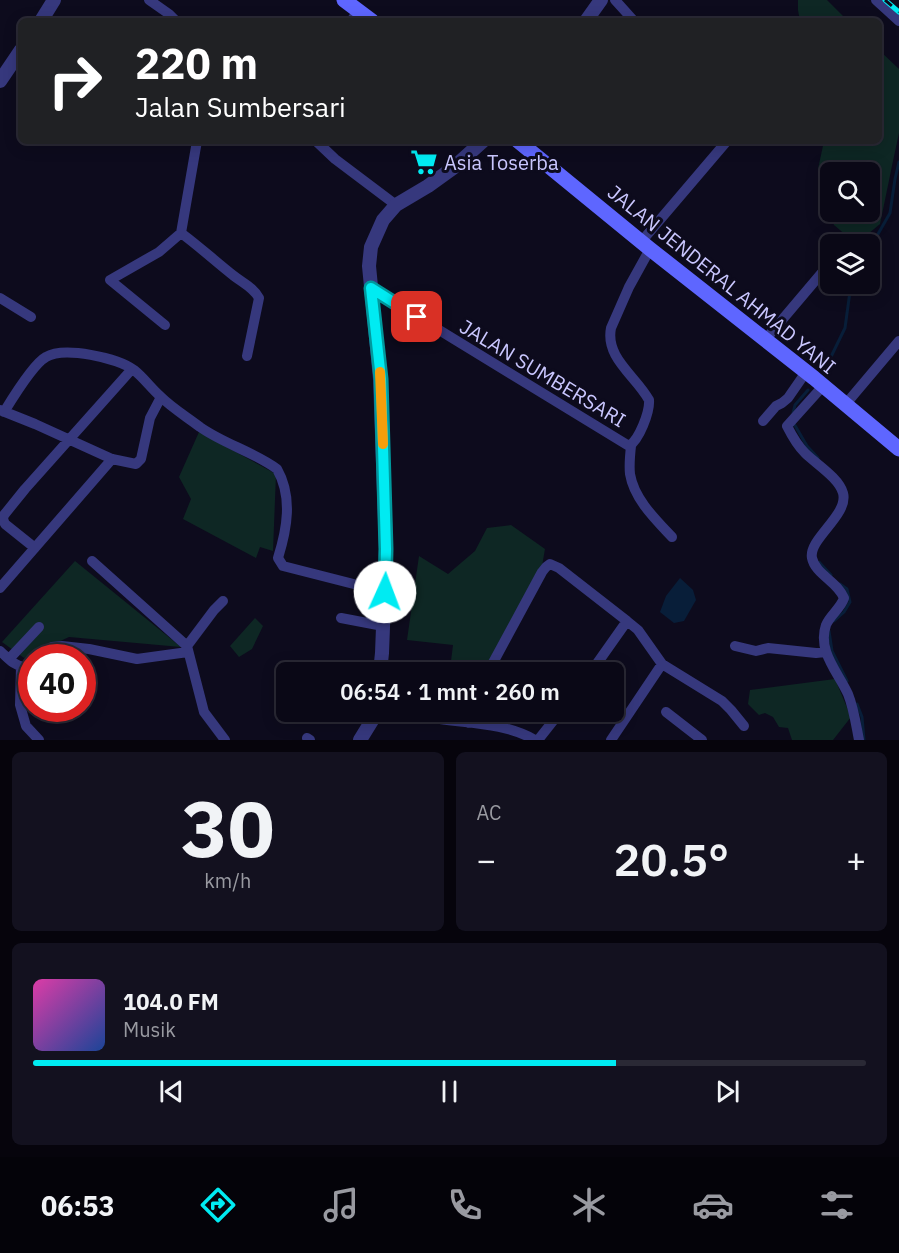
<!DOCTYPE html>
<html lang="id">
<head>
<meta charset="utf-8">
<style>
  body { margin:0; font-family:"IBM Plex Sans",sans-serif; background:#13111f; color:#f1f3f6; height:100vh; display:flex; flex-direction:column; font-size:22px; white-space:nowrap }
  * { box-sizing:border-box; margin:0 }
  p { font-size:20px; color:#999aa1 }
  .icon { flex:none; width:33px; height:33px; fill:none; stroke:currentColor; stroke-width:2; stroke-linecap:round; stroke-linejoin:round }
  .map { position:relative; height:740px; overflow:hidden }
  .panel { display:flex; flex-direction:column; gap:12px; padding:12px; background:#06040c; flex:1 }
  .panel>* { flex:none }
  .hud { position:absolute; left:18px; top:18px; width:864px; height:126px; border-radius:9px; box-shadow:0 3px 15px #0003,0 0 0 2px #2a2935; background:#202124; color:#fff; overflow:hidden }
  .buttons { position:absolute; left:820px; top:162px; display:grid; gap:12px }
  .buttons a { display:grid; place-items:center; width:60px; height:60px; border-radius:9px; background:#0a0816; box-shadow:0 3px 15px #0003,0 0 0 2px #2a2935; font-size:30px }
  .speed { position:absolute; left:18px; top:644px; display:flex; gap:12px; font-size:30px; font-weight:700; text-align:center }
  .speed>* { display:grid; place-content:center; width:78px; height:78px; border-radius:50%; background:#0a0816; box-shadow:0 3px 15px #0003,0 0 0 2px #2a2935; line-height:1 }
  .speed .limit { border:9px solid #d22; background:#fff; color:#111 }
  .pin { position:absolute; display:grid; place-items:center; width:51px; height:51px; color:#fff; margin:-26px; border-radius:12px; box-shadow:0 3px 9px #0006 }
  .me { position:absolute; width:66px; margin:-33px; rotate:2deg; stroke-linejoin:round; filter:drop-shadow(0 0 4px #0008) }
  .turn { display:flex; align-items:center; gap:21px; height:126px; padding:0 18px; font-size:27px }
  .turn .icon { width:78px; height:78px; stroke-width:2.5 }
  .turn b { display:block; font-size:42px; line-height:51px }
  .big { font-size:45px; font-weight:600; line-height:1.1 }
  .panel .widget { flex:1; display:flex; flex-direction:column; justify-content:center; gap:9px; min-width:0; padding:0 21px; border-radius:9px; background:#13111f }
  .panel .dial { align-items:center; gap:0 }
  .dial b { font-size:78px; line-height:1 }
  .song { display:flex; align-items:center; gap:18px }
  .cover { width:72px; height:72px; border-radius:9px; background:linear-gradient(135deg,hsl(320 70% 55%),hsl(220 70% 35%)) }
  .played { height:6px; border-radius:3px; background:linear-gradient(90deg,#00ebf2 70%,#2a2935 70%) }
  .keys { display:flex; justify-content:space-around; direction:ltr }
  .heat { display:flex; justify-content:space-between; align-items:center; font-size:33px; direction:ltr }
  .panel .tiles { flex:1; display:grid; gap:12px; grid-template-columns:1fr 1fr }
  .widget:last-child { grid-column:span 2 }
  .trip { position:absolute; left:276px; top:662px; width:348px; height:60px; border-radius:9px; background:#0a0816; box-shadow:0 3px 15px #0003,0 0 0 2px #2a2935; font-weight:600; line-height:60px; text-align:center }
  .menu { display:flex; height:96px; justify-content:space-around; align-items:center; background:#040309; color:#999aa1 }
  .menu .icon { width:42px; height:42px }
  .menu .on { color:#00ebf2 }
  .menu b { font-size:27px; color:#f1f3f6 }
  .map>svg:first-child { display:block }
  .green { fill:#0e2724; fill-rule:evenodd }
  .water { fill:#081e39 }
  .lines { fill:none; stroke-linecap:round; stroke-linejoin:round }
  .stream { stroke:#081e39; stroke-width:3 }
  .minor { stroke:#36387d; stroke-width:10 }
  .tertiary { stroke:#36387d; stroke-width:14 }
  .secondary { stroke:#5e66ff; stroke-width:15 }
  .rail-casing { stroke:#00ebf2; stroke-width:5 }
  .rail { stroke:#0d0b1d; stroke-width:3; stroke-dasharray:9; stroke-linecap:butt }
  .route-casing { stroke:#00999d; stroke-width:15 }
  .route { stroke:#00ebf2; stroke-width:10 }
  .slow { stroke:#f59e0b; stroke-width:10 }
  .labels { text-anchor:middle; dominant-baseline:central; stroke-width:6; stroke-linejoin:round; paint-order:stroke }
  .poi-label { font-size:20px; fill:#cac7ff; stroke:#0d0b1d; text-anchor:start }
  .street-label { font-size:20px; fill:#cac7ff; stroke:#0d0b1d }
</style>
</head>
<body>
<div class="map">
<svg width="899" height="740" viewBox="0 0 899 740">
  <rect width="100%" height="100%" fill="#0d0b1d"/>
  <path class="green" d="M798,0h29l21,21h-48l-2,-11z
    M879,50l20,19v64l-6,28 -13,63 -12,10 -4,10 -10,-2 -20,-17 -15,-34 -1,-22 6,-28h55zM870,172v40h-39v-40z
    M199,432l77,42 -3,77 -13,-4 -4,11 -73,-39 8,-20 -12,-22z
    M511,525l34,24 -3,17 -56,104 -36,-1 3,-24 -46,-5 12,-84 29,18 27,-23 12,-23z
    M75,561l106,86 -112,-10 -45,21 -22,-16z
    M255,618l8,8 -11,23 -13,8 -9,-11z
    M835,679l16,38 -18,23h-41l-4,-12 -9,-1 -6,-10 -8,-4 -6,2 -11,-11 2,-14z"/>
  <path class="water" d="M680,578l13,12 3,10 -12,21 -10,2 -14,-11 6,-16z"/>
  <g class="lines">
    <path class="stream" d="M870,248l20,-35 5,-34 4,-17
      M825,369l20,-41 6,-44
      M793,413l2,-8 13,-15
      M793,422l14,24 11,12
      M819,562l12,13
      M834,621l10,-9 6,-10 -3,-13 -7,-5
      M829,631l3,20 15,30
      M857,704l5,13 2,23"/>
    <path class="minor" d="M149,0l20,14 7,7
      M615,0l19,21
      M876,0l23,21
      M351,21l8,-11
      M316,141l19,18 61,46
      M181,233c19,14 35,29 53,43 9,7 20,12 25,22l-12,58
      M641,242l86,-101
      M371,288l24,15 234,143c10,-6 21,-34 20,-46 -13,-24 -44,-42 -38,-72l18,-41 21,-38
      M0,298l31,19
      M165,325l-55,-45 49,-28 22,-19 16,-92
      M765,340l66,-78
      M823,386l-36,40c5,10 10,19 18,27 11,11 34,25 38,40 6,22 -35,46 -31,65 3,16 26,24 32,40 -3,10 -14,17 -18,27 -9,26 12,47 22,69 6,15 8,31 11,46
      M845,405l54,-64
      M0,410l35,14 77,35 24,5 5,-5 9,-41 11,-21
      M4,412c8,-13 29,-48 42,-55 18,-11 72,1 88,13 10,8 17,18 26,26 12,12 27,21 40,31 24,17 54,25 77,42 16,28 10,60 1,89l5,8 102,26
      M763,421l13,-15 6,-3 6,-5 18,-26
      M631,446c-1,9 -2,19 -1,28 4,25 26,46 42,63
      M35,548l-30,-24 -2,-5 1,-4 21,-26 107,-120
      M92,561l95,85 17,66 21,28
      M0,588l112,-129
      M341,618l42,8
      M627,621l11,9 24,34 60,37 9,9 13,16
      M187,646l27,-36 9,-9
      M735,646l21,5 12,-3 48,5 9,-1
      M0,651c8,7 13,14 24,16l8,-5
      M38,657l14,-10 10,-1 27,3 48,10 51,-7
      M9,659l30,-32
      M21,667l-1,38 6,21 13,14
      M488,672l54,-100 4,-5 4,-3 9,4 68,53 -36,51
      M403,711c43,15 92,6 132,29
      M666,712l36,28
      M468,723l5,-12
      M307,738l3,2
      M538,740l23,-29
      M611,740l51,-76"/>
    <path class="tertiary" d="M41,21l13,-21
      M586,21l15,-21
      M0,81l21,-31
      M380,672l2,-19 4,-104 -6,-170 -11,-113 2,-19 12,-27 13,-15 32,-19 25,-18 30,-27
      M360,740l16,-26v-3"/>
    <path class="secondary" d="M344,0l28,21
      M518,141l132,108 164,129 85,71"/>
    <defs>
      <path id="rail" d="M885,0l14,12"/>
    </defs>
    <use href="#rail" class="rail-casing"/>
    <use href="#rail" class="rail"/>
  </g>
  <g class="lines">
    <defs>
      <path id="route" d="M385,592l1,-43 -5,-170 -10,-91 46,29"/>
    </defs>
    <use href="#route" class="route-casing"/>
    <use href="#route" class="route"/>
    <path class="slow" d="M380,372l3,72"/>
  </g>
  <defs>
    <symbol id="supermarket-bare" viewBox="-9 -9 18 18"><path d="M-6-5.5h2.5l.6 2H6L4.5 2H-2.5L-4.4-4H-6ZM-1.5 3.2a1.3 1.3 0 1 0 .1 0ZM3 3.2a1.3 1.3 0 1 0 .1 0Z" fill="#00ebf2" stroke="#0d0b1d" stroke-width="2.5" paint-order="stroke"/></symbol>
  </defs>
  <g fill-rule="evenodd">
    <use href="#supermarket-bare" x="405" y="143" width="38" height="38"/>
  </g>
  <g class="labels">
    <g class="poi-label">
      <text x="444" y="162">Asia Toserba</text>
    </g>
    <g class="street-label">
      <text transform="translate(722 279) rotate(39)">JALAN JENDERAL AHMAD YANI</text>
      <text transform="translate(543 373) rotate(31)">JALAN SUMBERSARI</text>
    </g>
  </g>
</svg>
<div class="buttons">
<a><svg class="icon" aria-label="search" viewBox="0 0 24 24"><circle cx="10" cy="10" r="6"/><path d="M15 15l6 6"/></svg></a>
<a><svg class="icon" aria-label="layers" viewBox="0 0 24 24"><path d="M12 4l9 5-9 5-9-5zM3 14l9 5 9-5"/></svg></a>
</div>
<div class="speed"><div class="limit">40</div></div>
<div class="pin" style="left:417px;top:317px;background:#d93025"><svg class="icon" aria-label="arrive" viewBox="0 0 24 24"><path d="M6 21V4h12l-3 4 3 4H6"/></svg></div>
<svg class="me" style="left:385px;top:592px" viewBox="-20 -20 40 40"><circle r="19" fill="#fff"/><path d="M0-13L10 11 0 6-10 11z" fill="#00ebf2"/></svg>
<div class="trip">06:54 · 1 mnt · 260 m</div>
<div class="hud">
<div class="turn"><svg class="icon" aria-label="right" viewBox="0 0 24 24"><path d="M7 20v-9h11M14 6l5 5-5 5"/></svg><div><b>220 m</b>Jalan Sumbersari</div></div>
</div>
</div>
<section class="panel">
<div class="tiles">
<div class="widget dial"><b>30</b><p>km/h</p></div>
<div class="widget"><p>AC</p>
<div class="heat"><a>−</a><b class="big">20.5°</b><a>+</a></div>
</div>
<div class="widget">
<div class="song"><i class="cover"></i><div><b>104.0 FM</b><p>Musik</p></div></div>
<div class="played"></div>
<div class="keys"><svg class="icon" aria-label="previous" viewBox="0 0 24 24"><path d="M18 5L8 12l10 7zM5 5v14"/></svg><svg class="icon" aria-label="pause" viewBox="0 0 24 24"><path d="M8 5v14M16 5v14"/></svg><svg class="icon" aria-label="next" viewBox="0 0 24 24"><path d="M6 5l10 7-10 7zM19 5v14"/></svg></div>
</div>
</div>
</section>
<nav class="menu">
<b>06:53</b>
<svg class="icon on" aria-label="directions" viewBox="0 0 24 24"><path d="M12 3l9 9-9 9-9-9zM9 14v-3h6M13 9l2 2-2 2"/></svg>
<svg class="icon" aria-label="music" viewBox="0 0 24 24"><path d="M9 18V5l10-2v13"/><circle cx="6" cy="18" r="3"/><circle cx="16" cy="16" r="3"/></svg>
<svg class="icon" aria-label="phone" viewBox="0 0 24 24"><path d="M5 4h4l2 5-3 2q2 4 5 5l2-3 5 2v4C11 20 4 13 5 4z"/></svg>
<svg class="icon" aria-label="climate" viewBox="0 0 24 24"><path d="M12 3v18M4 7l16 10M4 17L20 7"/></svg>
<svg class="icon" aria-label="car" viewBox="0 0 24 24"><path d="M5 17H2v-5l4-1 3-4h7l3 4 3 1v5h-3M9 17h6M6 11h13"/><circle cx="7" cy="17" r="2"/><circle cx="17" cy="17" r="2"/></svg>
<svg class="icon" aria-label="filters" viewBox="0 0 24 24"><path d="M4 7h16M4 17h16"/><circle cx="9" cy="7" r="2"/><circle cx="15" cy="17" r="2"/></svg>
</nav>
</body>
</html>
